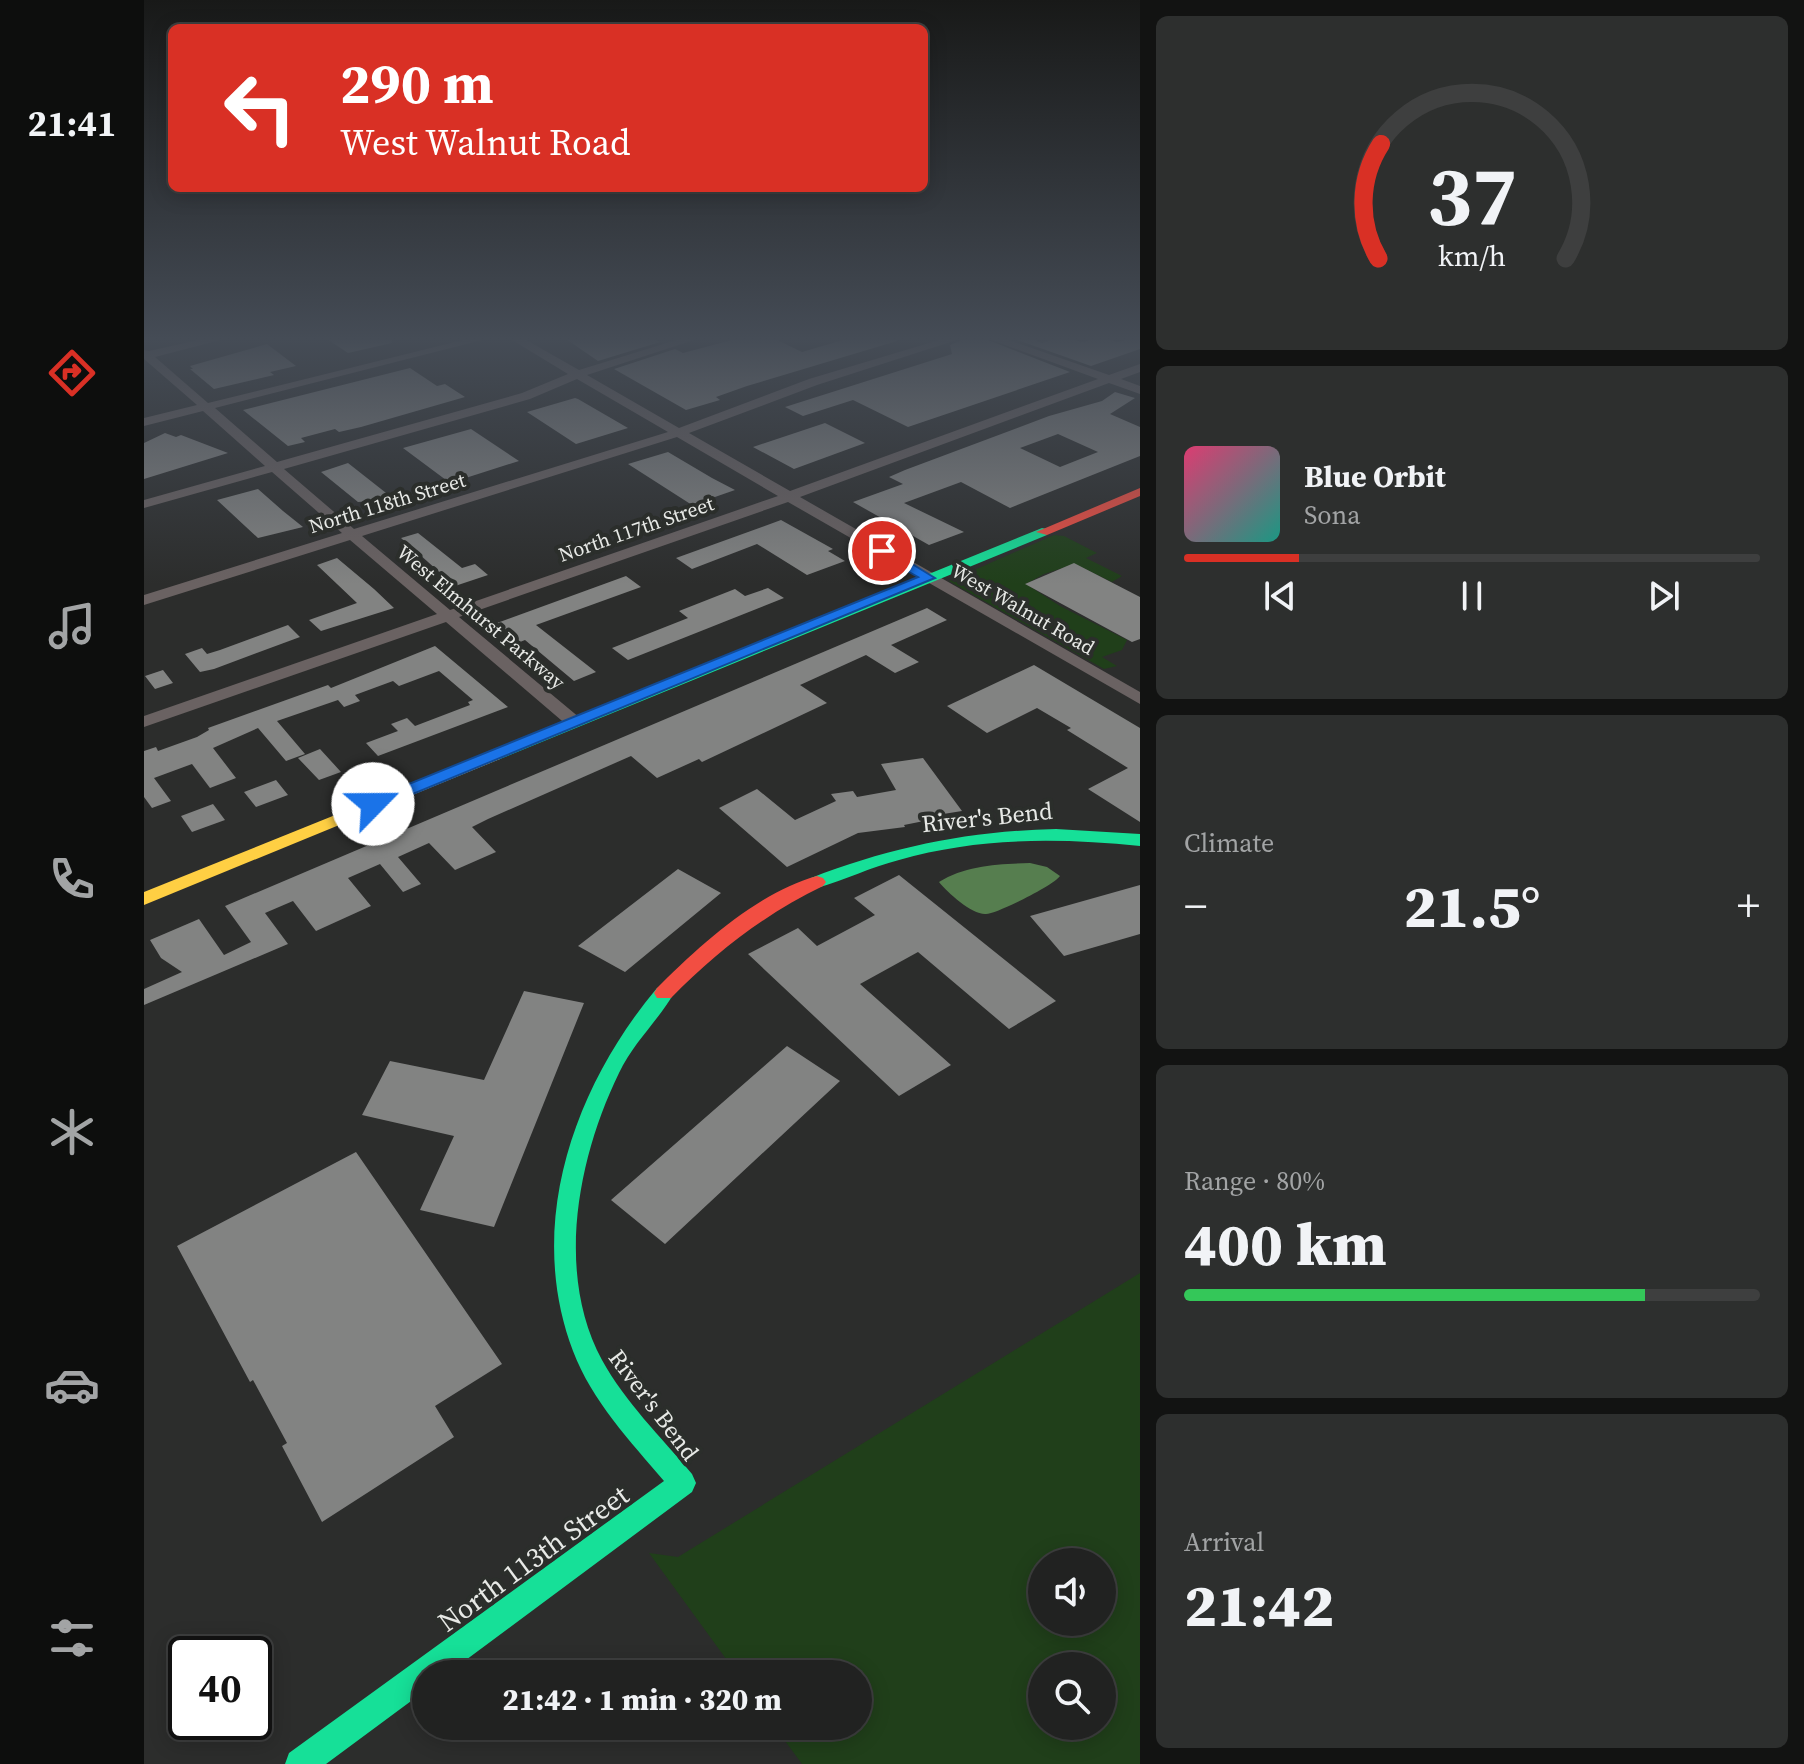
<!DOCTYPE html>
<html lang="en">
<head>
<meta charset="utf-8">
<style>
  body { margin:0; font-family:"Source Serif 4",serif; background:#2d2f2e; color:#f1f3f6; height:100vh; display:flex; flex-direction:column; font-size:30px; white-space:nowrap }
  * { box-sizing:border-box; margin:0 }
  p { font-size:26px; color:#a2a4a5 }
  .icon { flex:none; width:44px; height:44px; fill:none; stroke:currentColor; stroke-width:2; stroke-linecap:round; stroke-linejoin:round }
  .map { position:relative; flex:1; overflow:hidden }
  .drawer { display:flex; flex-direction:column; gap:16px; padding:16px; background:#121312; width:664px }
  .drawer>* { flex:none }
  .guide { position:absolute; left:24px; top:24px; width:760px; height:168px; border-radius:12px; box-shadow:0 4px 20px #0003,0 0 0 2px #3e3f3f; background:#d93025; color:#fff; overflow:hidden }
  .tools { position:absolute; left:884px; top:1548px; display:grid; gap:16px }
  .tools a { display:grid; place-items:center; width:88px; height:88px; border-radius:50%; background:#212221; box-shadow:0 4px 20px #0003,0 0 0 2px #3e3f3f; font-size:40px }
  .speed { position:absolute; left:24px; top:1636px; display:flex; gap:16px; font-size:40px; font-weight:700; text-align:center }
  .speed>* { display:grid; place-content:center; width:104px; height:104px; border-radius:50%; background:#212221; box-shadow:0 4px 20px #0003,0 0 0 2px #3e3f3f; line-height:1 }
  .speed .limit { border:4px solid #111; border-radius:12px; background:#fff; color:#111 }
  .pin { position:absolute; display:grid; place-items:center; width:68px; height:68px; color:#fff; margin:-34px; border:4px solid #fff; border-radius:50%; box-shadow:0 2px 8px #0007 }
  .me { position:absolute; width:88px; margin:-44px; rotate:67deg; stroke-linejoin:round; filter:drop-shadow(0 0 6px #0008) }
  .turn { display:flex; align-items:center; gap:28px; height:168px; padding:0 40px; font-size:36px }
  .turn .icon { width:104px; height:104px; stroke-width:2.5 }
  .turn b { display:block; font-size:56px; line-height:68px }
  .big { font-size:60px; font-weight:800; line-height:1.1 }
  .drawer .card { flex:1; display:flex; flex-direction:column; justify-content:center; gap:12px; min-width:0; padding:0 28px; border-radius:12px; background:#2d2f2e }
  .drawer .dial { align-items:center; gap:0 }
  .dial svg { height:208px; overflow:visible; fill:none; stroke:#3e3f3f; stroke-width:7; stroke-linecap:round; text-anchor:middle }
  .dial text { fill:#f1f3f6; stroke:none }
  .song { display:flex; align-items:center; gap:24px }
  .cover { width:96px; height:96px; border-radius:12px; background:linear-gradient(135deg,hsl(340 70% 55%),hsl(170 70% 35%)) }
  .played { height:8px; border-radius:4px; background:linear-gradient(90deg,#d93025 20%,#3e3f3f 20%) }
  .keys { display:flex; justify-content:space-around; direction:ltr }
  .heat { display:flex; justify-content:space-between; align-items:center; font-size:44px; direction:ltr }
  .charge { height:12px; border-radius:6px; background:linear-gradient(90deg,#34c759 80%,#3e3f3f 0) }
  .trip { position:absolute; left:268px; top:1660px; width:460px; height:80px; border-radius:40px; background:#212221; box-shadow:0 4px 20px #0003,0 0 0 2px #3e3f3f; font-weight:800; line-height:80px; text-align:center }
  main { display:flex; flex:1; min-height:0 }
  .dock { display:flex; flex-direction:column; width:144px; justify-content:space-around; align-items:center; background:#0d0e0d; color:#a2a4a5 }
  .dock .icon { width:56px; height:56px }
  .dock .selected { color:#d93025 }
  .dock b { font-size:36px; color:#f1f3f6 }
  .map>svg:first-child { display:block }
  .green { fill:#203f1a; fill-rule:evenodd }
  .water { fill:#567e4f }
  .building { fill:#828382; fill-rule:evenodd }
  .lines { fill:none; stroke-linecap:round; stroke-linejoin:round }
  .street { fill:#6a6262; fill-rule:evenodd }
  .fast { fill:#16e098; fill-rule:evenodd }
  .slow { fill:#ffcf43; fill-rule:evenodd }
  .jam { fill:#f24e42; fill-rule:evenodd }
  .route { fill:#1a73e8; stroke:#114b97; stroke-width:2 }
  .labels { text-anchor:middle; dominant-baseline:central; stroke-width:8; stroke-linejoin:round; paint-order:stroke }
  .far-street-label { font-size:20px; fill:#e7e9e6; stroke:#2b2e2b }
  .street-label { font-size:24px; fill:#e7e9e6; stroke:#2b2e2b }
  .near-street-label { font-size:28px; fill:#e7e9e6; stroke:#2b2e2b }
</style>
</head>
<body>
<main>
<nav class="dock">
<b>21:41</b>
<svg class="icon selected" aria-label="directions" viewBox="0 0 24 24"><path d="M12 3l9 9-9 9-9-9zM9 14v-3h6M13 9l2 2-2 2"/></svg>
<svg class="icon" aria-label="music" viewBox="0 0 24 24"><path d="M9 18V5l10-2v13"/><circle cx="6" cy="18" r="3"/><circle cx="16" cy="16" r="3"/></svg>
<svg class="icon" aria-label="phone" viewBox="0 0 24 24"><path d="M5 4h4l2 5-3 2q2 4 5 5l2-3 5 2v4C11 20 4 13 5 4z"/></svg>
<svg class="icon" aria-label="climate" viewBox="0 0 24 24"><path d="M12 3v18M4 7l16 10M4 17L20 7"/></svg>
<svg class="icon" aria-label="car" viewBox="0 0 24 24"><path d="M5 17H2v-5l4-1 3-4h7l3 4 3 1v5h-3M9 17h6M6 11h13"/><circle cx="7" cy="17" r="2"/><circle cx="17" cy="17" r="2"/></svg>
<svg class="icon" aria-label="filters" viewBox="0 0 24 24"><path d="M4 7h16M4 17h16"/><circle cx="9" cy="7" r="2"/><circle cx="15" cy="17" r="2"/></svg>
</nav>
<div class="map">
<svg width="996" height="1764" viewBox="0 0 996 1764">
  <rect width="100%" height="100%" fill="#2c2d2c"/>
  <path class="green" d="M910,535l10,1 33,17 -11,5 36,18 -10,6 -37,-18 -31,10 -18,10 34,22 67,34 -5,10 -20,7 15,9 -13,3 -155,-88z
    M996,1273v491h-338l-28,-38h84v-52h-121l-88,-121 29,4zM898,1562h60v60h-60zM898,1666h60v60h-60z"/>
  <path class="water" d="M886,863l17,4 13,9c-6,9 -63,38 -74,38 -14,1 -38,-21 -47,-32 27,-17 60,-18 91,-19z"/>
  <path class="building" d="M180,337h67l1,6 -44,10z
    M419,337h88l9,5 -62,19z
    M599,337h28l31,15 51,-15h43l1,4 -150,45 -31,11 4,3 -34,10 -72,-41 61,-20 8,4z
    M825,337h11l90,35 -162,55 -55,-27 -50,16 -18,-9 167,-53 -2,-9z
    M865,337h19l14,6 18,-6 23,5 17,-5 17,5 23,-5v12l-49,17z
    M123,344l29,22 -26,6 4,3 -60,14 -24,-20h3l-3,-3z
    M266,368l27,18 8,-2 20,13 -104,30 -22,5 -4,-3 -34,9 4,4 -17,4 -45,-36z
    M971,392l20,6 -25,16 30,13v29l-130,52 -49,-26 -57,21 60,29 -35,13 -76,-43 50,-18 -14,-7 16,-7 144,-54 53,-15zM914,434l40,18 -38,15 -40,-19z
    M431,398l3,1 50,29 -52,16 -49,-32z
    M681,423l40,20 -71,26 -41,-22z
    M327,429l48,32 -69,22 -47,-35z
    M21,433l11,4 5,-2 47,18 -84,26v-36z
    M524,452l44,26 23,12 -43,15 -64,-41z
    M204,463l47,37 -18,5 -5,-4 -14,1 -37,-30z
    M114,489l25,22 20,16 -45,11 -41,-38z
    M637,520l52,29 -5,2 17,10 -38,14 -50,-31 -65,25 -16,-11z
    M274,533l44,35 13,-4 13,11 -33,11 -54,-48z
    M193,558l37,31 20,19 -73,23 -12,-11 48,-17 -40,-38z
    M930,563l66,34v42l-8,3 -107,-58z
    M482,576l15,11 -105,38 60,47 -22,9 -49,-41 -5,2 -23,-19z
    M624,588l16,10 -156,62 -16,-12 76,-30 -9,-7 56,-22 10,7z
    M783,608l20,12 -56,25 28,17 -24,11 -29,-18 -66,30 27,18 -125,59 -3,-3 -42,19 -26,-22 -143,63 -16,8 24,25 -41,18 -26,-27 -31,14 23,27 -18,8 -23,-28 -32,14 23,28 -55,25 -23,-30 -28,12 23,31 -144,61v-16l38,-17 -21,-14 -11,-18 49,-21 25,36 27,-13 -26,-36z
    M144,625l12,12 -86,32 -14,3 -15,-18 17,-6 5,6 13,-4z
    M291,646l73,61 -130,49 -12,-13 32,-12 -7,-7 16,-6 8,8 55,-21 -2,-3 5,-2 -34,-29 -40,15 -6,-5 -38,14 5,6 -16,6 -6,-7 -61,21 28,33 -19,7 -28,-33 -45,20 23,30 -26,10 -18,-24 -38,14 17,23 -19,7 -8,-11v-46l12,-4 2,4 39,-14 12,-7 -1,-2 120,-43 3,3z
    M890,665l106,63v94l-52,-33 40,-21 -61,-38 4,-2 -34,-20 -50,25 -40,-27z
    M19,670l10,13 -18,6 -10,-13z
    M176,749l21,23 -22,8 -21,-22z
    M779,758l39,53 -25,4 2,3 -35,7 1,2 -47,6 -71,34 -68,-59 38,-19 38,31 41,-19 -5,-7 22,-3 4,6 39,-7 -15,-26z
    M132,780l12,15 -32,12 -12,-15z
    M69,804l12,16 -33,12 -11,-16z
    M534,869l43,24 -96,79 -47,-26z
    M755,875l157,126 -47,28 -91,-77 -58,32 91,81 -52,31 -151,-142 50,-26 19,18 58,-31 -21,-17z
    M996,885v49l-76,22 -34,-40z
    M380,991l60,12 -90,224 -74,-17 34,-74 -92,-21 28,-54 94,19z
    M643,1046l53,35 -175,163 -54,-44z
    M212,1152l146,212 -67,42 19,31 -132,85 -40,-76 5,-3 -34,-63 -3,2 -73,-136z"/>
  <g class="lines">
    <path class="street" d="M68,337h20l-77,20 53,46 267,-66h19l-279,71 62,54 245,-69 46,-19 -61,-37h14l58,33 107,-33h17l-116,38 92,53 130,-49 140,-42h17l-149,48 -128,48 101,58 308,-112 -115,-42h17l109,38 31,-11v8l-19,7 19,7v8l-31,-11 -309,114 340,195v12l-352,-202 -329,115 121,101 3,4 -3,4h-12l-122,-104 -302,105v-11l293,-102 -87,-74 -206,65v-10l198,-62 -70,-61 -128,36v-8l121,-34 -62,-55 -59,15v-8l53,-13 -53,-46v-9l5,1zM433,379l91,53 -314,97 -70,-60 246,-70zM533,437l101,59 -328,114 -88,-74z"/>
    <path class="fast" d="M898,528l5,1v6l-547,224 -6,2 -8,-5 2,-3z
      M912,829l84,5v12c-81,-8 -162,-9 -241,14 -28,7 -54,20 -82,28l-9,-6 3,-4c80,-31 158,-47 245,-49z
      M520,986l7,2 3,5c-16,28 -41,50 -55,80 -41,84 -64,200 -17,287 23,42 59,77 90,114l4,9 -4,9 -245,182h-21v16l-100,74h-41l4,-11 375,-272c-34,-40 -72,-80 -91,-130 -48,-126 1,-264 84,-363z"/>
    <path class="slow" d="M350,751l6,2 2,3 -2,3 -356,146v-13z"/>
    <path class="jam" d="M996,488v8l-93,39 -11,-3z
      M673,876l6,2 3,4 -3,4c-58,28 -107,66 -152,112h-14l-3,-5 3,-5c42,-42 101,-96 160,-112z"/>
  </g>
  <linearGradient id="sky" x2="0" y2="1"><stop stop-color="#181918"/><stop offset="0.58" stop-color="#454c56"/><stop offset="1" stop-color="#454c56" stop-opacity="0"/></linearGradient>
  <rect width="996" height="584" fill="url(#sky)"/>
  <path class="route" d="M733,548h9l49,30 -556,230 -6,2 -8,-6 2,-3 551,-224 -41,-23z"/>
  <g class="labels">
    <g class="far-street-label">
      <text transform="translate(243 503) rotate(-17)">North 118th Street</text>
      <text transform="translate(492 529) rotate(-19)">North 117th Street</text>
      <text transform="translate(879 609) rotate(30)">West Walnut Road</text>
      <text transform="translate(337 617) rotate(40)">West Elmhurst Parkway</text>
    </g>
    <g class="street-label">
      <text transform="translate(843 817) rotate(-6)">River's Bend</text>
      <text transform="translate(510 1405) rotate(53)">River's Bend</text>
    </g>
    <g class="near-street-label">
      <text transform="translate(389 1558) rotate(-36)">North 113th Street</text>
    </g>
  </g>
</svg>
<div class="tools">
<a><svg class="icon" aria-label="sound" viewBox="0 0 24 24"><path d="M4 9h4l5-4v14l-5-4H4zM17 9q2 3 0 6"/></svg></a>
<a><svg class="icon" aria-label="search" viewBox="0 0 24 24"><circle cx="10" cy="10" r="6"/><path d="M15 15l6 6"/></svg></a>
</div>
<div class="speed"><div class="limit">40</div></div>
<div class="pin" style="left:738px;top:551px;background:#d93025"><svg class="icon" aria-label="arrive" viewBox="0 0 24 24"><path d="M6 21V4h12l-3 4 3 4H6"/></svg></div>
<svg class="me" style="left:229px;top:804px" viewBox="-20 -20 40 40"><circle r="19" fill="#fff"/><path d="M0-13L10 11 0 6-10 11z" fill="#1a73e8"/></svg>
<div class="trip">21:42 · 1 min · 320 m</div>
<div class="guide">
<div class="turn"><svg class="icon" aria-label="left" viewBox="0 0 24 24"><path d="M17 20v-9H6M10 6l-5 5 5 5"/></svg><div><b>290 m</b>West Walnut Road</div></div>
</div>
</div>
<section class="drawer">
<div class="card dial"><svg viewBox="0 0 100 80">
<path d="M14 69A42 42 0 1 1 86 69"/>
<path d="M14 69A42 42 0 0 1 15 25" stroke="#d93025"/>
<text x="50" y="56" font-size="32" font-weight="700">37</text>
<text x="50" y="72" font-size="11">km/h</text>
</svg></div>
<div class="card">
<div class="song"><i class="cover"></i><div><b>Blue Orbit</b><p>Sona</p></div></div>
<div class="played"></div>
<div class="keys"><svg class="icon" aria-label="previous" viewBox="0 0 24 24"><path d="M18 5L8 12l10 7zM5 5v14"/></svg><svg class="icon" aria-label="pause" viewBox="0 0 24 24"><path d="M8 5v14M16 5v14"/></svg><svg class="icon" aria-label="next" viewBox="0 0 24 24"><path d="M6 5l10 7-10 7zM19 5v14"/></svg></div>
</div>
<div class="card"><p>Climate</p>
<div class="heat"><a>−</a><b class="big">21.5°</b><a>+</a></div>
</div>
<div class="card"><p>Range · 80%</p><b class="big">400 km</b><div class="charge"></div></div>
<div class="card"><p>Arrival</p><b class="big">21:42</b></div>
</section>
</main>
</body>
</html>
